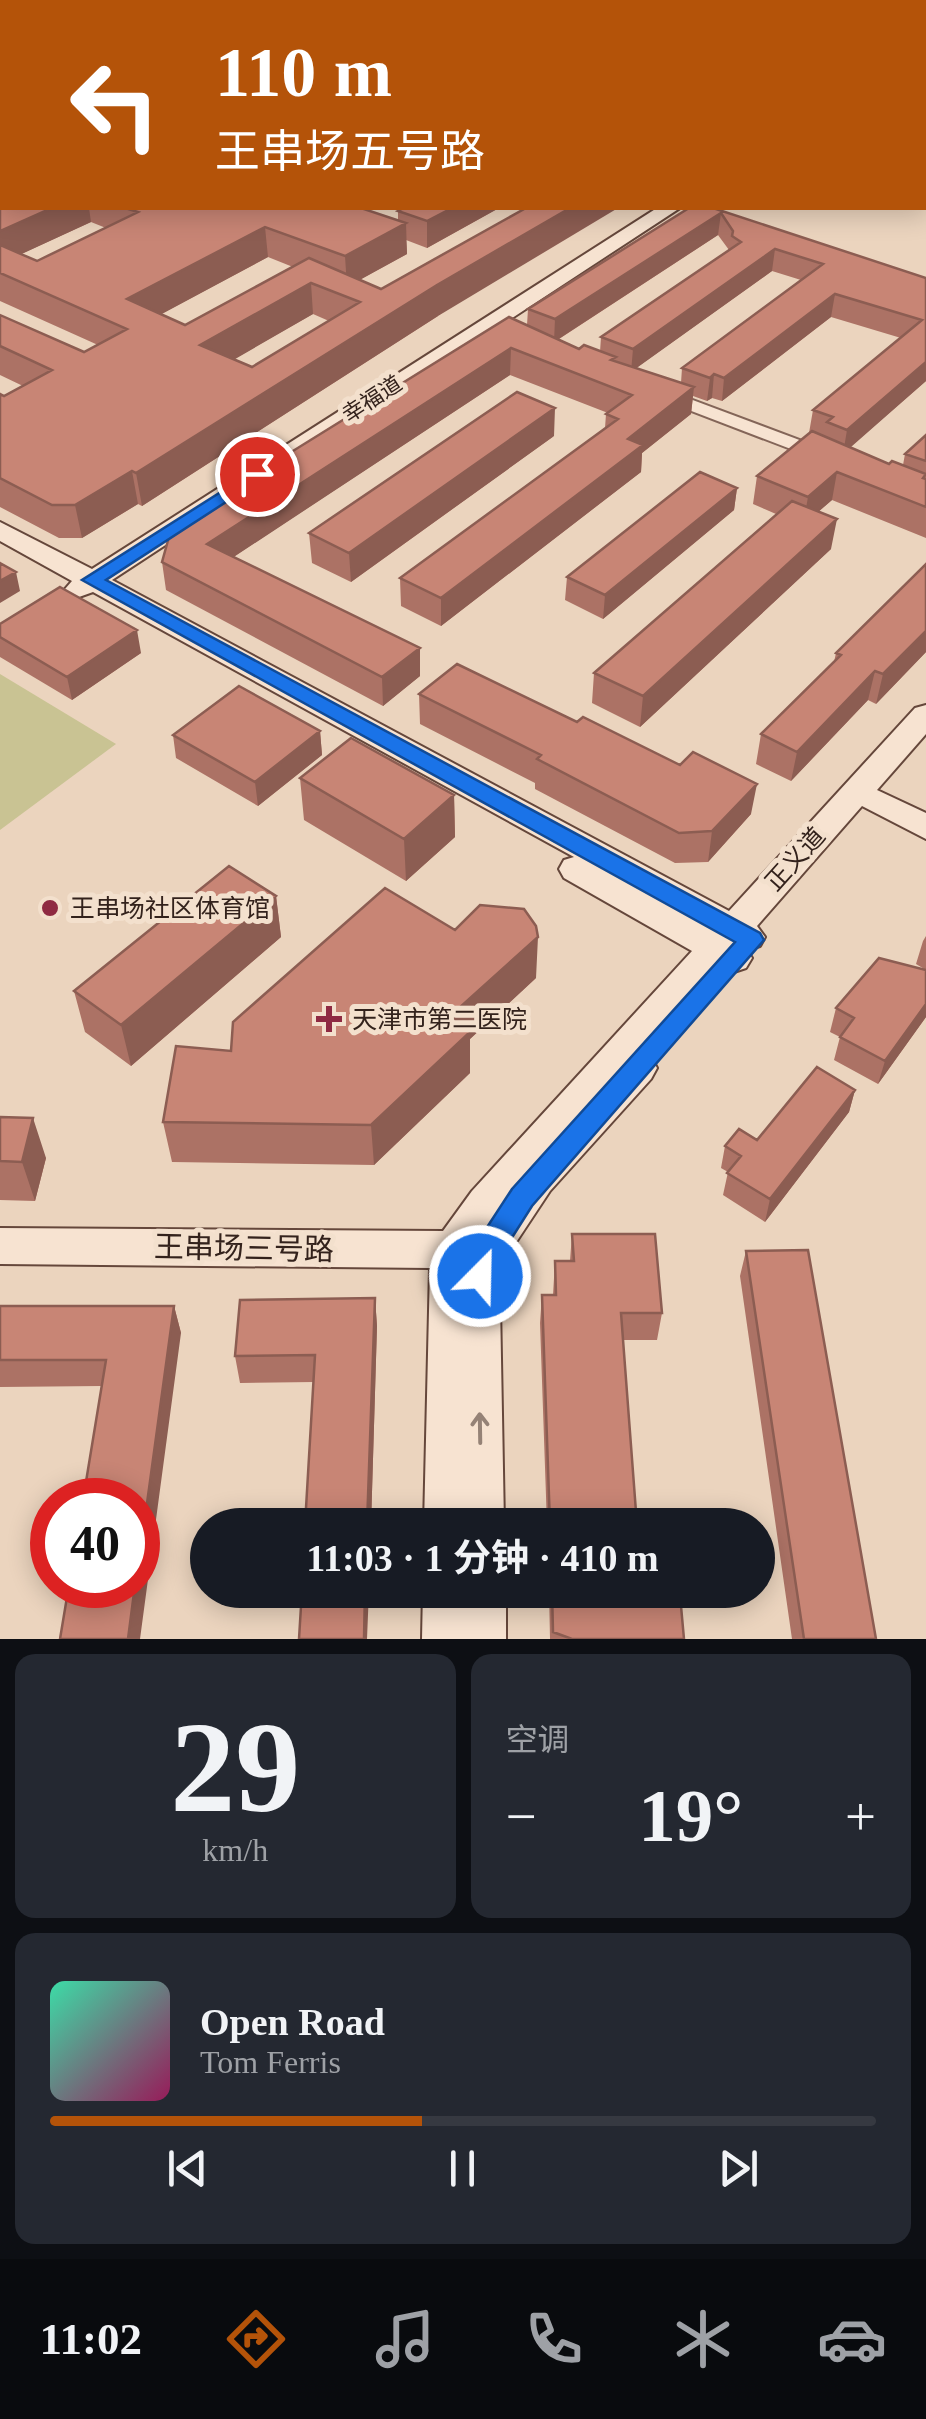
<!DOCTYPE html>
<html lang="zh">
<head>
<meta charset="utf-8">
<style>
  body { margin:0; font-family:"Times New Roman","Noto Sans SC",serif; background:#242831; color:#f1f3f6; height:100vh; display:flex; flex-direction:column; font-size:38px; white-space:nowrap }
  * { box-sizing:border-box; margin:0 }
  p { font-size:32px; color:#9ea1a6 }
  .icon { flex:none; width:55px; height:55px; fill:none; stroke:currentColor; stroke-width:2; stroke-linecap:round; stroke-linejoin:round }
  .map { position:relative; height:1639px; overflow:hidden }
  .sheet { display:flex; flex-direction:column; gap:15px; padding:15px; background:#0d0f14; flex:1 }
  .sheet>* { flex:none }
  .guide { position:absolute; left:0px; top:0px; width:928px; height:210px; box-shadow:0 5px 25px #0003; background:#b45309; color:#fff; overflow:hidden }
  .speed { position:absolute; left:30px; top:1478px; display:flex; gap:20px; font-size:50px; font-weight:700; text-align:center }
  .speed>* { display:grid; place-content:center; width:130px; height:130px; border-radius:50%; background:#171b24; box-shadow:0 5px 25px #0003; line-height:1 }
  .speed .limit { border:15px solid #d22; background:#fff; color:#111 }
  .pin { position:absolute; display:grid; place-items:center; width:85px; height:85px; color:#fff; margin:-42px; border:5px solid #fff; border-radius:50%; box-shadow:0 2px 10px #0007 }
  .me { position:absolute; width:110px; margin:-55px; rotate:23deg; stroke-linejoin:round; filter:drop-shadow(0 0 8px #0008) }
  .turn { display:flex; align-items:center; gap:35px; height:210px; padding:0 50px; font-size:45px }
  .turn .icon { width:130px; height:130px; stroke-width:2.5 }
  .turn b { display:block; font-size:70px; line-height:85px }
  .big { font-size:75px; font-weight:700; line-height:1.1 }
  .sheet .card { flex:1; display:flex; flex-direction:column; justify-content:center; gap:15px; min-width:0; padding:0 35px; border-radius:20px; background:#242831 }
  .sheet .dial { align-items:center; gap:0 }
  .dial b { font-size:130px; line-height:1 }
  .song { display:flex; align-items:center; gap:30px }
  .cover { width:120px; height:120px; border-radius:15px; background:linear-gradient(135deg,hsl(160 70% 55%),hsl(330 70% 35%)) }
  .played { height:10px; border-radius:5px; background:linear-gradient(90deg,#b45309 45%,#363941 45%) }
  .keys { display:flex; justify-content:space-around; direction:ltr }
  .heat { display:flex; justify-content:space-between; align-items:center; font-size:55px; direction:ltr }
  .sheet .tiles { flex:1; display:grid; gap:15px; grid-template-columns:1fr 1fr }
  .card:last-child { grid-column:span 2 }
  .trip { position:absolute; left:190px; top:1508px; width:585px; height:100px; border-radius:50px; background:#171b24; box-shadow:0 5px 25px #0003; font-weight:700; line-height:100px; text-align:center }
  .tab-bar { display:flex; height:160px; justify-content:space-around; align-items:center; background:#090b0e; color:#9ea1a6 }
  .tab-bar .icon { width:70px; height:70px }
  .tab-bar .on { color:#b45309 }
  .tab-bar b { font-size:45px; color:#f1f3f6 }
  .map>svg:first-child { display:block }
  .green { fill:#c9c393 }
  .lines { fill:none; stroke-linecap:round; stroke-linejoin:round }
  .street-casing { stroke:#836558; stroke-width:4 }
  .secondary-casing { stroke:#65473b; stroke-width:4 }
  .highway-casing { stroke:#50352c; stroke-width:4 }
  .street { fill:#f7e3d1; fill-rule:evenodd }
  .secondary { fill:#f7e3d1; fill-rule:evenodd }
  .highway { fill:#d97e50; fill-rule:evenodd }
  .wall { fill:#ac7265; fill-rule:evenodd }
  .shaded-wall { fill:#8c5d52 }
  .building { fill:#c88575; stroke:#8c5d52; stroke-width:2.5; fill-rule:evenodd }
  .oneway { stroke:#958276 }
  .route { fill:#1a73e8; stroke:#114b97; stroke-width:2.5 }
  .poi-dot { fill:#8f2a42; stroke:#f3e0cd; stroke-width:4 }
  .labels { text-anchor:middle; dominant-baseline:central; stroke-width:10; stroke-linejoin:round; paint-order:stroke }
  .far-street-label { font-size:22px; fill:#33221c; stroke:#f3e0cd }
  .street-label { font-size:25px; fill:#33221c; stroke:#f3e0cd }
  .poi-label { font-size:25px; fill:#33221c; stroke:#f3e0cd; text-anchor:start }
  .near-street-label { font-size:30px; fill:#33221c; stroke:#f3e0cd }
</style>
</head>
<body>
<div class="map">
<svg width="926" height="1639" viewBox="0 0 926 1639">
  <rect width="100%" height="100%" fill="#ebd4be"/>
  <path class="green" d="M0,674l116,70 -116,86z"/>
  <g class="lines">
    <defs>
      <path id="street" d="M666,390l163,61 3,4 -3,4h-12l-157,-60 -2,-4z"/>
      <path id="secondary" d="M829,0h25l1,2h-24z
        M926,38v11h-1v-11z
        M657,208h23l-568,372 617,331 186,-203 11,-3v29l-49,56 49,23v26l-64,-33 -105,120 8,11 -5,9 -13,4 5,8 -6,10 -12,4 -14,-5 -77,87 8,3 6,11 -6,11 -101,112 -43,65 -7,47 4,222h-80l6,-257 -430,-4v-36l443,3 29,-40 220,-240 -128,-73 -5,-9 5,-9 10,-3 -481,-265 -14,5 -10,-2 -4,-6 7,-8 -72,-40v-19l92,47z
        M423,1590h83v49h-84z"/>
      <path id="highway" d="M864,0h30l2,2h-30z"/>
    </defs>
    <use href="#street" class="street-casing"/>
    <use href="#secondary" class="secondary-casing"/>
    <use href="#highway" class="highway-casing"/>
    <use href="#street" class="street"/>
    <use href="#secondary" class="secondary"/>
    <use href="#highway" class="highway"/>
  </g>
  <path class="wall" d="M0,18l2,1v132l-2,-1z
    M0,160l2,48h362h-1l35,13v-10l101,-3 -72,40 -21,-8 1,14 -48,26 79,36 -296,190 -4,-2 -56,34h-23l-59,-31v-113l4,2 19,-10 -23,-11v-60l84,37 14,-7 -98,-44zM91,222l15,6 -69,33 -16,-7zM268,257l25,10 -108,58 -24,-11zM313,314l16,7 -77,46 -18,-8z
    M713,208l213,70v103l-76,66 39,17 14,1 2,-11 21,-19v103l-94,-38 -14,12 13,37 -191,178 -48,-24 2,-30 182,-159 -23,-10 4,-28 52,-43 4,-23 88,-72 -70,-21 -109,84 -10,-3 -5,3 -14,-5 -2,18 -49,39 -1,19 -200,154 -40,-20 -1,-28 205,-150 1,-14 2,-1 -98,-38 -277,182 187,91v28l-37,30 -217,-116 -4,-28 365,-237 1,-16zM718,235l11,15 -128,87 -1,15 -21,-3 -20,-10zM772,271l29,9 -119,88 -1,15 -45,-15z
    M554,436l-203,146 -39,-19 -3,-30z
    M737,488l-3,22 -131,109 -38,-19 2,-23z
    M926,564v88l-50,52 -8,-4 -77,81 -35,-17 5,-30 73,-72 2,-9z
    M0,624l141,29 -69,47 -72,-43z
    M419,694l332,120 -43,48 -33,1 -140,-74v-6l-115,-59z
    M320,731l2,24 -64,51 -82,-48 -3,-23z
    M300,778l154,17 1,42 -49,44 -102,-61z
    M276,896l5,41 -150,129 -46,-34 -11,-41z
    M926,936v34l-10,-6 7,-23z
    M926,970v47l-48,67 -44,-24 6,-23 -10,-5 6,-24z
    M536,978l-66,61v34l-96,92 -202,-3 -9,-40 68,-71z
    M855,1090l-6,22 -84,110 -42,-27 5,-23 -7,-4 4,-22 32,-6z
    M0,1117l46,41 -11,43 -35,-1z
    M572,1234l90,79 -5,27h-34l14,185h-90l-7,-202 2,-28h11l2,-34h15z
    M746,1251l130,388h-84l-52,-363z
    M375,1298l2,28 -6,199h-66l9,-143 -74,1 -5,-27z
    M0,1306h174l7,27 -80,53 -101,1z
    M549,1590h93l1,16 41,33h-134z"/>
  <path class="shaded-wall" d="M52,208h37l2,14 -91,42v-33z
    M452,208h47l-72,40v-27z
    M570,208h48l-180,108 -296,190 -6,-33 301,-188z
    M721,213l-3,22 -164,107 1,-23z
    M406,223l1,31 -60,33 -2,-31z
    M265,227l3,30 -136,73 -5,-31z
    M775,249l-3,22 -141,101 2,-23z
    M311,283l2,31 -109,63 -4,-32z
    M835,294l-4,23 -109,84 2,-23z
    M511,348l-1,27 -299,197 -4,-28z
    M926,362v19l-83,73 4,-24z
    M714,374l-2,24 -5,3 3,-23z
    M694,387l-3,27 -49,39 -1,19 -200,154v-28l187,-159z
    M555,408l-1,28 -203,146 -2,-29z
    M132,471l6,33 -56,34 -7,-33z
    M837,472l-5,28 -29,25 5,-28z
    M737,488l-3,22 -131,109 2,-24z
    M837,519l-6,30 -191,178 3,-31z
    M16,572l4,19 -20,12v-22z
    M137,630l4,23 -69,47 -5,-23z
    M926,631v21l-50,52 7,-30z
    M420,648v28l-37,30 -1,-29z
    M875,671l-7,29 -77,81 6,-29z
    M320,731l2,24 -64,51 -3,-24z
    M757,784l-6,30 -43,48 4,-31z
    M454,795l1,42 -49,44 -2,-42z
    M276,896l5,41 -150,129 -10,-41z
    M538,937l-2,41 -66,61v34l-96,92 -3,-40 77,-107z
    M926,1004v13l-48,67 7,-23z
    M855,1090l-6,22 -84,110 5,-23z
    M33,1118l13,40 -11,43 -13,-39z
    M375,1298l2,28 -6,199h-4z
    M174,1306l7,27 -41,306h-12l7,-54h3v-16z
    M365,1590h4l-2,49h-3z"/>
  <path class="building" d="M0,18l2,1v81l-2,-1z
    M2,102v23l-2,-1v-21z
    M2,159v49h50l-52,23v-71z
    M125,208h236l45,15 -61,33 -80,-29 -138,72 58,26 124,-67 72,31 145,-81h44l-133,77 -301,188 -4,-2 -57,34h-23l-52,-27v-84l4,2 48,-26 -52,-24v-31l84,37 43,-23 -127,-56v-28l37,16 101,-49zM311,283l49,19 -108,65 -52,-22z
    M404,208h48l-25,13 -29,-10z
    M689,208h24l213,70v84l-79,68 -20,-8 6,-5 -20,-7 109,-90 -87,-26 -111,84 -10,-4 -4,4 -28,-10 141,-104 -48,-15 -142,100 -32,-12 140,-95 -9,-6 1,-5 -12,-18 -166,106 -27,-10z
    M509,317l70,32 5,-4 32,12 -5,3 83,27 -66,52 15,6 -202,153 -41,-20 218,-159 -12,-5 26,-19 -121,-47 -304,196 213,104 -38,29 -220,-115 10,-36z
    M517,392l38,16 -206,145 -40,-20z
    M812,431l77,33 3,-3 34,13 -3,4 3,1v28l-89,-35 -29,25 -51,-21z
    M926,435v26l-21,-7z
    M700,472l37,16 -132,107 -38,-18z
    M792,501l45,18 -194,177 -49,-23z
    M0,563l16,9 -16,9z
    M926,564v67l-43,43 -8,-3 -78,81 -36,-18 80,-79 -5,-2z
    M60,587l77,43 -70,47 -67,-40v-13z
    M457,664l120,58 6,-5 97,48 13,-13 64,32 -45,47 -33,2 -142,-74 4,-4 -122,-61z
    M239,686l81,45 -65,51 -82,-47z
    M351,738l103,57 -50,44 -104,-61z
    M229,866l47,30 -155,129 -47,-34z
    M385,888l70,42 25,-25 44,4 12,17 2,11 -90,81 22,14 -99,93 -208,-3 13,-76 55,5 2,-29z
    M879,958l47,12v34l-41,57 -45,-24 14,-19 -18,-10z
    M817,1067l38,23 -85,109 -43,-26 14,-17 -16,-10 14,-17 18,11z
    M0,1117l33,1 -11,44 -22,-1z
    M572,1234h83l7,79h-41l16,212h-87l-8,-230h14l-1,-34h19z
    M808,1250l68,389h-72l-58,-388z
    M375,1298l-8,227h-62l10,-170 -80,1 5,-56z
    M0,1306h174l-36,263v-69h-55l23,-140h-106z
    M69,1585h66l-7,54h-68z
    M302,1590h63l-1,49h-65z
    M552,1590h90l1,16h38l3,33h-112l-19,-7z"/>
  <defs><path id="oneway-shaft" d="M-6 0H5M1.5-3L5.5 0L1.5 3" fill="none" stroke-width="1.6" stroke-linecap="round" stroke-linejoin="round" transform="scale(2.5)"/></defs>
  <use class="oneway" href="#oneway-shaft" transform="translate(480 1428) rotate(-91)"/>
  <path class="route" d="M257,469l9,5 -3,4 -157,102 654,353 4,7 -232,266 -31,49 -10,31 -11,3 -10,-3 -4,-10 12,-35 34,-52 223,-247 -653,-362z"/>
  <g class="poi-dot">
    <circle cx="50" cy="908" r="10"/>
    <path d="M324 1004h10v10h10v10h-10v10h-10v-10h-10v-10h10z"/>
  </g>
  <g class="labels">
    <g class="far-street-label">
      <text transform="translate(372 399) rotate(-33)">幸福道</text>
    </g>
    <g class="street-label">
      <text transform="translate(795 859) rotate(-48)">正义道</text>
    </g>
    <g class="poi-label">
      <text x="70" y="908">王串场社区体育馆</text>
      <text x="352" y="1019">天津市第二医院</text>
    </g>
    <g class="near-street-label">
      <text transform="translate(244 1248) rotate(1)">王串场三号路</text>
    </g>
  </g>
</svg>
<div class="speed"><div class="limit">40</div></div>
<div class="pin" style="left:257px;top:474px;background:#d93025"><svg class="icon" aria-label="arrive" viewBox="0 0 24 24"><path d="M6 21V4h12l-3 4 3 4H6"/></svg></div>
<svg class="me" style="left:480px;top:1276px" viewBox="-20 -20 40 40"><circle r="17" fill="#1a73e8" stroke="#fff" stroke-width="3"/><path d="M0-11L8 9 0 5-8 9z" fill="#fff"/></svg>
<div class="trip">11:03 · 1 分钟 · 410 m</div>
<div class="guide">
<div class="turn"><svg class="icon" aria-label="left" viewBox="0 0 24 24"><path d="M17 20v-9H6M10 6l-5 5 5 5"/></svg><div><b>110 m</b>王串场五号路</div></div>
</div>
</div>
<section class="sheet">
<div class="tiles">
<div class="card dial"><b>29</b><p>km/h</p></div>
<div class="card"><p>空调</p>
<div class="heat"><a>−</a><b class="big">19°</b><a>+</a></div>
</div>
<div class="card">
<div class="song"><i class="cover"></i><div><b>Open Road</b><p>Tom Ferris</p></div></div>
<div class="played"></div>
<div class="keys"><svg class="icon" aria-label="previous" viewBox="0 0 24 24"><path d="M18 5L8 12l10 7zM5 5v14"/></svg><svg class="icon" aria-label="pause" viewBox="0 0 24 24"><path d="M8 5v14M16 5v14"/></svg><svg class="icon" aria-label="next" viewBox="0 0 24 24"><path d="M6 5l10 7-10 7zM19 5v14"/></svg></div>
</div>
</div>
</section>
<nav class="tab-bar">
<b>11:02</b>
<svg class="icon on" aria-label="directions" viewBox="0 0 24 24"><path d="M12 3l9 9-9 9-9-9zM9 14v-3h6M13 9l2 2-2 2"/></svg>
<svg class="icon" aria-label="music" viewBox="0 0 24 24"><path d="M9 18V5l10-2v13"/><circle cx="6" cy="18" r="3"/><circle cx="16" cy="16" r="3"/></svg>
<svg class="icon" aria-label="phone" viewBox="0 0 24 24"><path d="M5 4h4l2 5-3 2q2 4 5 5l2-3 5 2v4C11 20 4 13 5 4z"/></svg>
<svg class="icon" aria-label="climate" viewBox="0 0 24 24"><path d="M12 3v18M4 7l16 10M4 17L20 7"/></svg>
<svg class="icon" aria-label="car" viewBox="0 0 24 24"><path d="M5 17H2v-5l4-1 3-4h7l3 4 3 1v5h-3M9 17h6M6 11h13"/><circle cx="7" cy="17" r="2"/><circle cx="17" cy="17" r="2"/></svg>
</nav>
</body>
</html>
